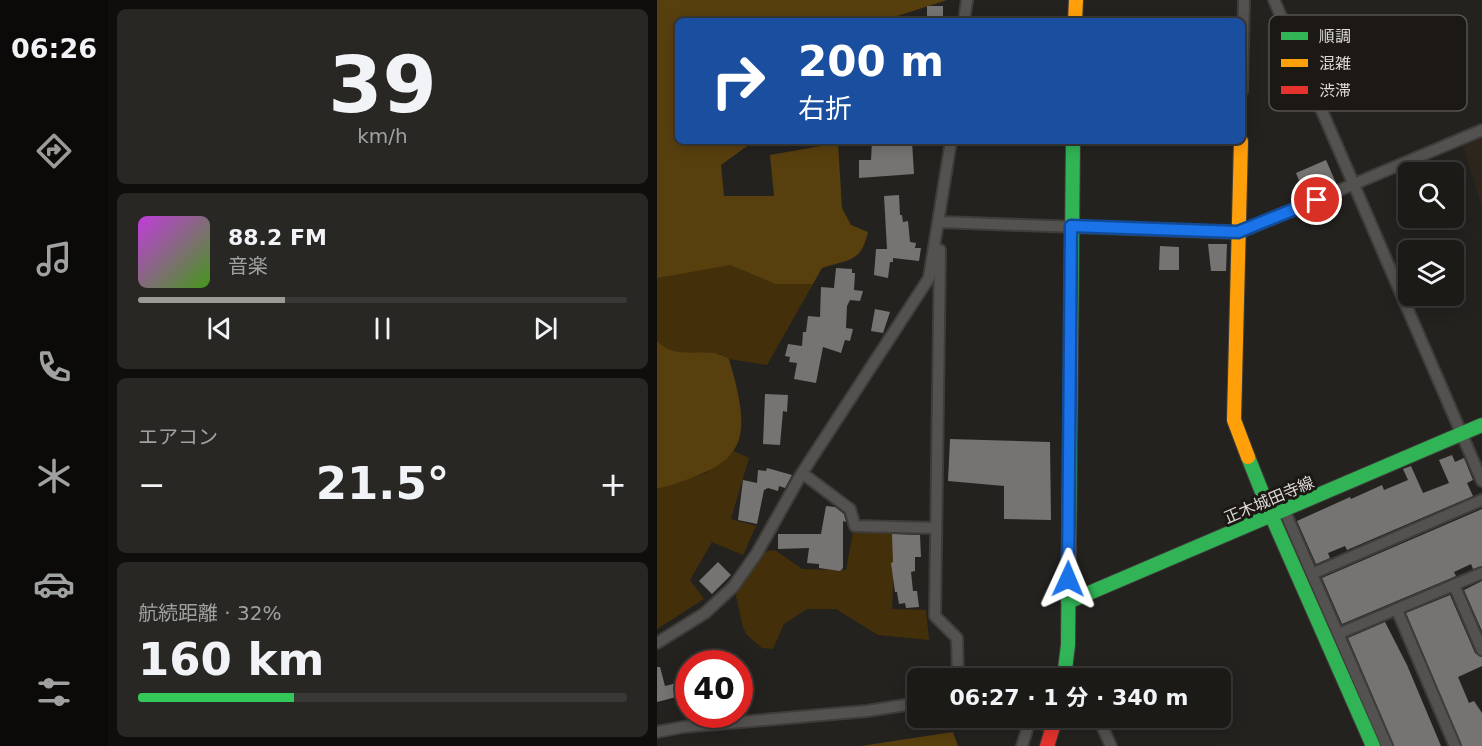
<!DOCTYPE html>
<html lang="ja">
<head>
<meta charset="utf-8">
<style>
  body { margin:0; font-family:"DejaVu Sans","Noto Sans JP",sans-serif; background:#282724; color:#f1f3f6; height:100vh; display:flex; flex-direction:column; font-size:22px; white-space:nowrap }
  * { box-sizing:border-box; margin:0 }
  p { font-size:20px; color:#a0a1a1 }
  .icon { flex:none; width:33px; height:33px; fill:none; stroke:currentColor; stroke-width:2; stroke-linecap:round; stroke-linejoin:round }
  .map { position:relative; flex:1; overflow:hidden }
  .side { display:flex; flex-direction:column; gap:9px; padding:9px; background:#0f0e0d; width:549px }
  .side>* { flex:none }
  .top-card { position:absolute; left:18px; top:18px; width:570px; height:126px; border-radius:9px; box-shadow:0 3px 15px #0003,0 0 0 2px #393836; background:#1a4fa0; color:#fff; overflow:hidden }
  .tools { position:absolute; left:741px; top:162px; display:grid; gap:12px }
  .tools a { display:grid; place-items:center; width:66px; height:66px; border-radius:9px; background:#1b1a17; box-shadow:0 3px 15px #0003,0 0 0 2px #393836; font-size:30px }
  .speed { position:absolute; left:18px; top:650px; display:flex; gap:12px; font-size:30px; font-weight:700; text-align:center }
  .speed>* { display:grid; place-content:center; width:78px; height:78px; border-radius:50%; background:#1b1a17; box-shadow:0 3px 15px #0003,0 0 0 2px #393836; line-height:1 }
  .speed .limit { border:9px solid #d22; background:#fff; color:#111 }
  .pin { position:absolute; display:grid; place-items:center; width:51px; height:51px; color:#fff; margin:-26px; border:3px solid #fff; border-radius:50%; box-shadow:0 2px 6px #0007 }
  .me { position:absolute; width:66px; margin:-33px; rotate:1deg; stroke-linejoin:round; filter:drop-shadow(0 0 4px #0008) }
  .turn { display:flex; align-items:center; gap:21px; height:126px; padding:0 24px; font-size:27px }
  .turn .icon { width:78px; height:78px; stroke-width:2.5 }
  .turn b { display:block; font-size:42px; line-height:51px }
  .big { font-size:45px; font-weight:700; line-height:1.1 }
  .side .tile { flex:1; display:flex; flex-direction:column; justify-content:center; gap:9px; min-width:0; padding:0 21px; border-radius:9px; background:#282724 }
  .side .dial { align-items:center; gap:0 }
  .dial b { font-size:78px; line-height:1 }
  .song { display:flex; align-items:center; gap:18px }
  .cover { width:72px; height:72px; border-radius:9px; background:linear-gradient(135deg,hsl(290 70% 55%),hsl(100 70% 35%)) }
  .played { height:6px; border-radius:3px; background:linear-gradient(90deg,#9c9a97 30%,#393836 30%) }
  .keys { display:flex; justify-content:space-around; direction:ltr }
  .heat { display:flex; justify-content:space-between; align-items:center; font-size:33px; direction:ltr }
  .charge { height:9px; border-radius:4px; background:linear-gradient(90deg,#34c759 32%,#393836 0) }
  .trip { position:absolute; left:250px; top:668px; width:324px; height:60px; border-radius:9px; background:#1b1a17; box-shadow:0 3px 15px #0003,0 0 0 2px #393836; font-weight:700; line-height:60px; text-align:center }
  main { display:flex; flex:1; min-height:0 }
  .menu { display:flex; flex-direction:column; width:108px; justify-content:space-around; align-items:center; background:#0b0a09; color:#a0a1a1 }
  .menu .icon { width:42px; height:42px }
  .menu .selected { color:#9c9a97 }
  .menu b { font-size:27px; color:#f1f3f6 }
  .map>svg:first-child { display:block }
  .built { fill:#2c261d }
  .green { fill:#43300b }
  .forest { fill:#583f0e }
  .building { fill:#767472 }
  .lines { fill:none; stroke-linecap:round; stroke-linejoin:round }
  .street-casing { stroke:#3f3d3a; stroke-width:14 }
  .fast-casing { stroke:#3f3d3a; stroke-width:16 }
  .slow-casing { stroke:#3f3d3a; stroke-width:16 }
  .jam-casing { stroke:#3f3d3a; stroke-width:16 }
  .street { stroke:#545250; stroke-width:10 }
  .fast { stroke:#30b455; stroke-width:14 }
  .slow { stroke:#ff9f0a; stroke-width:14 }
  .jam { stroke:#e5322d; stroke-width:14 }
  .route-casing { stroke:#114b97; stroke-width:15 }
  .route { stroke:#1a73e8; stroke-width:10 }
  .labels { text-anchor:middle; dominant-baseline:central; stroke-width:6; stroke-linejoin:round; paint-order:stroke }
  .street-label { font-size:16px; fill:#dddad7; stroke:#1c1915 }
  .key { fill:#1c1915; stroke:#56534f; stroke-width:1.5 }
  .key-label { font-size:16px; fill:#dddad7 }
</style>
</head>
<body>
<main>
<nav class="menu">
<b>06:26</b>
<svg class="icon selected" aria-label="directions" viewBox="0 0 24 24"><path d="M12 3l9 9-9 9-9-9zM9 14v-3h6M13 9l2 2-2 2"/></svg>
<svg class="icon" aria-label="music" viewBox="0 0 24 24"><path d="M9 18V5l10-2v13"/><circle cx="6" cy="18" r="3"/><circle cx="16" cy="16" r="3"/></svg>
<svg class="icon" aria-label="phone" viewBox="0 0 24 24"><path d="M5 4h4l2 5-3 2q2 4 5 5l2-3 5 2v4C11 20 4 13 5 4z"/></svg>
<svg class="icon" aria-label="climate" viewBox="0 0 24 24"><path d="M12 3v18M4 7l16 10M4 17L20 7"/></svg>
<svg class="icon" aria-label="car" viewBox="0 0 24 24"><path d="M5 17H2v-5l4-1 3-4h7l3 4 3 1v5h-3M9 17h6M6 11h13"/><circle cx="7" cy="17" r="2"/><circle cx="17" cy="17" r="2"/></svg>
<svg class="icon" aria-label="filters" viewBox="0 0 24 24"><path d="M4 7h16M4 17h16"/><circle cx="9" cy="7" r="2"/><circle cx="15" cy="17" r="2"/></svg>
</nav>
<section class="side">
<div class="tile dial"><b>39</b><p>km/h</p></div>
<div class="tile">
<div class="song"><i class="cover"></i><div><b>88.2 FM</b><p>音楽</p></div></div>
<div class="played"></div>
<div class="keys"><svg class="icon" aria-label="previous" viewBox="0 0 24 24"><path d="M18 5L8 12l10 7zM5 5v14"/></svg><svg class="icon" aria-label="pause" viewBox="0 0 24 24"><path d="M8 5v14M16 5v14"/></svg><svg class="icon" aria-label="next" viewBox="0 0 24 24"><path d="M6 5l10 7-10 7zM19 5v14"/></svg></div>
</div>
<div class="tile"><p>エアコン</p>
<div class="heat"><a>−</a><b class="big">21.5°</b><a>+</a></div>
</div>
<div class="tile"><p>航続距離 · 32%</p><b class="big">160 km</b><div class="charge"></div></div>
</section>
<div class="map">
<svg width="825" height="746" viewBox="0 0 825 746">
  <rect width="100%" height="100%" fill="#24221f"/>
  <path class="built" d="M825,137v71l-19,-63z"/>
  <path class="green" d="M63,265h10l45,19h38l-46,81 -38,-6 -8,-5h-38l-19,-6 -7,-7v-63z
    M77,451l15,7 -18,61 25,7 -13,29 -31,-13 -22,38 14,19 -47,30v-140l49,-16z
    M196,532h42l-3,77 34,1 3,30 -51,-5 -42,-26h-29l-23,15 -11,25 -11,-1 -15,-13 -4,-8 -7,-31 4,-13 20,-27 7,-5 8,-1 27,19 44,1z"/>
  <path class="forest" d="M0,0h290l-65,21h-204v120h76l-33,24 3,31h50l-4,-41 68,-12 4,65 9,17 17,7c-7,31 -19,27 -46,36l-9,16h-38l-45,-19 -73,13z
    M0,341c21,22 50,3 72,18 26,88 15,105 -72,130z
    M296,732l5,14h-97z"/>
  <path class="building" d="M270,6h16v15h-16z
    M215,141h40l2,33 -55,4v-18h12z
    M669,160l10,23 -21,9 -2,-3 -9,4 -8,-20z
    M242,195l1,20h2l1,7 5,-1 2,21 6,1 -1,5h6l-2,13 -26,-3v4h-3l-2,16 -14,-3 2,-26h11l-3,-53z
    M551,244h19l-1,27h-15z
    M503,246l19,1v23h-20z
    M179,268l16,1v4h3l-1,17 9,1 -3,10 -10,-1 -3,6 -1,22 7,1 -3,12 -5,-1 -4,13 -18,-6 -7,36 -22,-4 3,-16 -8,-1 1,-5 -5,-1 3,-12 14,2 1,-14h3l2,-16 12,1 1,-30 13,1z
    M218,309l15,3 -7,21 -12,-2z
    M108,394l23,1 -1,17 -4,-1 -3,34 -17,-1z
    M293,439l100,3 1,78 -47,-1v-33l-56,-5z
    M795,455l3,7 9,-4 9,22 -6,3 6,13 -126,54 -2,-4 -17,7 2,5 -14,6 -19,-43 53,-24 1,2 31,-14 2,5 24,-10 -5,-11 8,-3 12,27 26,-10 -10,-23z
    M110,468l25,7 -7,13 -6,-2 -1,5 -10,-3 -4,2 -7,34 -19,-4 5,-40 14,3 1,-13 8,1z
    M169,506l9,1 9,7 2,8 -3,-1v47l-3,3 -21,-3v-4l-12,-1 2,-15 -31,1v-15h43z
    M825,509v57l-9,3 -2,-5 -17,8 2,4 -114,48 -20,-46z
    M235,534l28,1 1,22h-6v14l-4,1 2,19h4l2,16 -13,1 -1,-5 -6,1 -2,-12h-2l-4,-29 2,-1z
    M61,562l13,13 -19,19 -13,-13z
    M825,581v50l-18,-41z
    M793,595l25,58 7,4v9l-24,11 11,26 5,-2 8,12v33h-20l-56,-133z
    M728,622l22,43 34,81h-47l-46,-108z
    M0,667h3l5,19 16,-4 3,13 -27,7z"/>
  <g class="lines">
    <defs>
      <path id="street" d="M617,0l208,481
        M307,21l3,-21
        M585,91l2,-91
        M283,222l298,11 244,-103
        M283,250l-5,366 22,22 1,40
        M145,473l48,36 5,17 81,2
        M628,512l102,234
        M655,574l170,-74
        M797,585l28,65
        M740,610l58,136
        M681,634l144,-61
        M0,643l48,-30 28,-26 24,-34 45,-80 127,-195 22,-137
        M371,717l25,11
        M441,717l13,29
        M0,732l26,-5 184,-16 51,-8
        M365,746l8,-26"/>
      <path id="fast" d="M591,457l24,60 101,229
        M411,602l414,-177
        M407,678l4,-33 5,-504"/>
      <path id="slow" d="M418,21l1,-21
        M584,141l-7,279 14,37"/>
      <path id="jam" d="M390,746l9,-29"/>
    </defs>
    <use href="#street" class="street-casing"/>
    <use href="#fast" class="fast-casing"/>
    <use href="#slow" class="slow-casing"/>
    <use href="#jam" class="jam-casing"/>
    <use href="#street" class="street"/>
    <use href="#fast" class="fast"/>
    <use href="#slow" class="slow"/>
    <use href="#jam" class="jam"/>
  </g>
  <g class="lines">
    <defs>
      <path id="route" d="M411,579l3,-353 167,6 79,-32"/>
    </defs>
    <use href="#route" class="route-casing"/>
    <use href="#route" class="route"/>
  </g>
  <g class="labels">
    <g class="street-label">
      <text transform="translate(612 500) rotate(-23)">正木城田寺線</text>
    </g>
  </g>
  <rect x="612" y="15" width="198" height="96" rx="9" class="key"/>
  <rect x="624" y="32" width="27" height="8" fill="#30b455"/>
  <rect x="624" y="59" width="27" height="8" fill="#ff9f0a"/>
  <rect x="624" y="86" width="27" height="8" fill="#e5322d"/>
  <g class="key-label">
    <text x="662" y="42">順調</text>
    <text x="662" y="69">混雑</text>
    <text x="662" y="96">渋滞</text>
  </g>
</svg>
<div class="tools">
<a><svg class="icon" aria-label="search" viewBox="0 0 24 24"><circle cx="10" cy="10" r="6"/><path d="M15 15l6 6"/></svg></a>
<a><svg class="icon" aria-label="layers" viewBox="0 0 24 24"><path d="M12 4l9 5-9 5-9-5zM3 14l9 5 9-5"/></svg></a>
</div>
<div class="speed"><div class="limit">40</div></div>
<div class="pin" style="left:660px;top:200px;background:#d93025"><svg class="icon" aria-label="arrive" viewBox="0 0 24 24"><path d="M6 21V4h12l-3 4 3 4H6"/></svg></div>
<svg class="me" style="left:411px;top:579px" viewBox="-20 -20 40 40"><path d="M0-17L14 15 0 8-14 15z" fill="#1a73e8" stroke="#fff" stroke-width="4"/></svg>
<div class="trip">06:27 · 1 分 · 340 m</div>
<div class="top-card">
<div class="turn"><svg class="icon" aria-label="right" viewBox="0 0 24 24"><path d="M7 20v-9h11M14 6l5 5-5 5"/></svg><div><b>200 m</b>右折</div></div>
</div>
</div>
</main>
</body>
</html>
